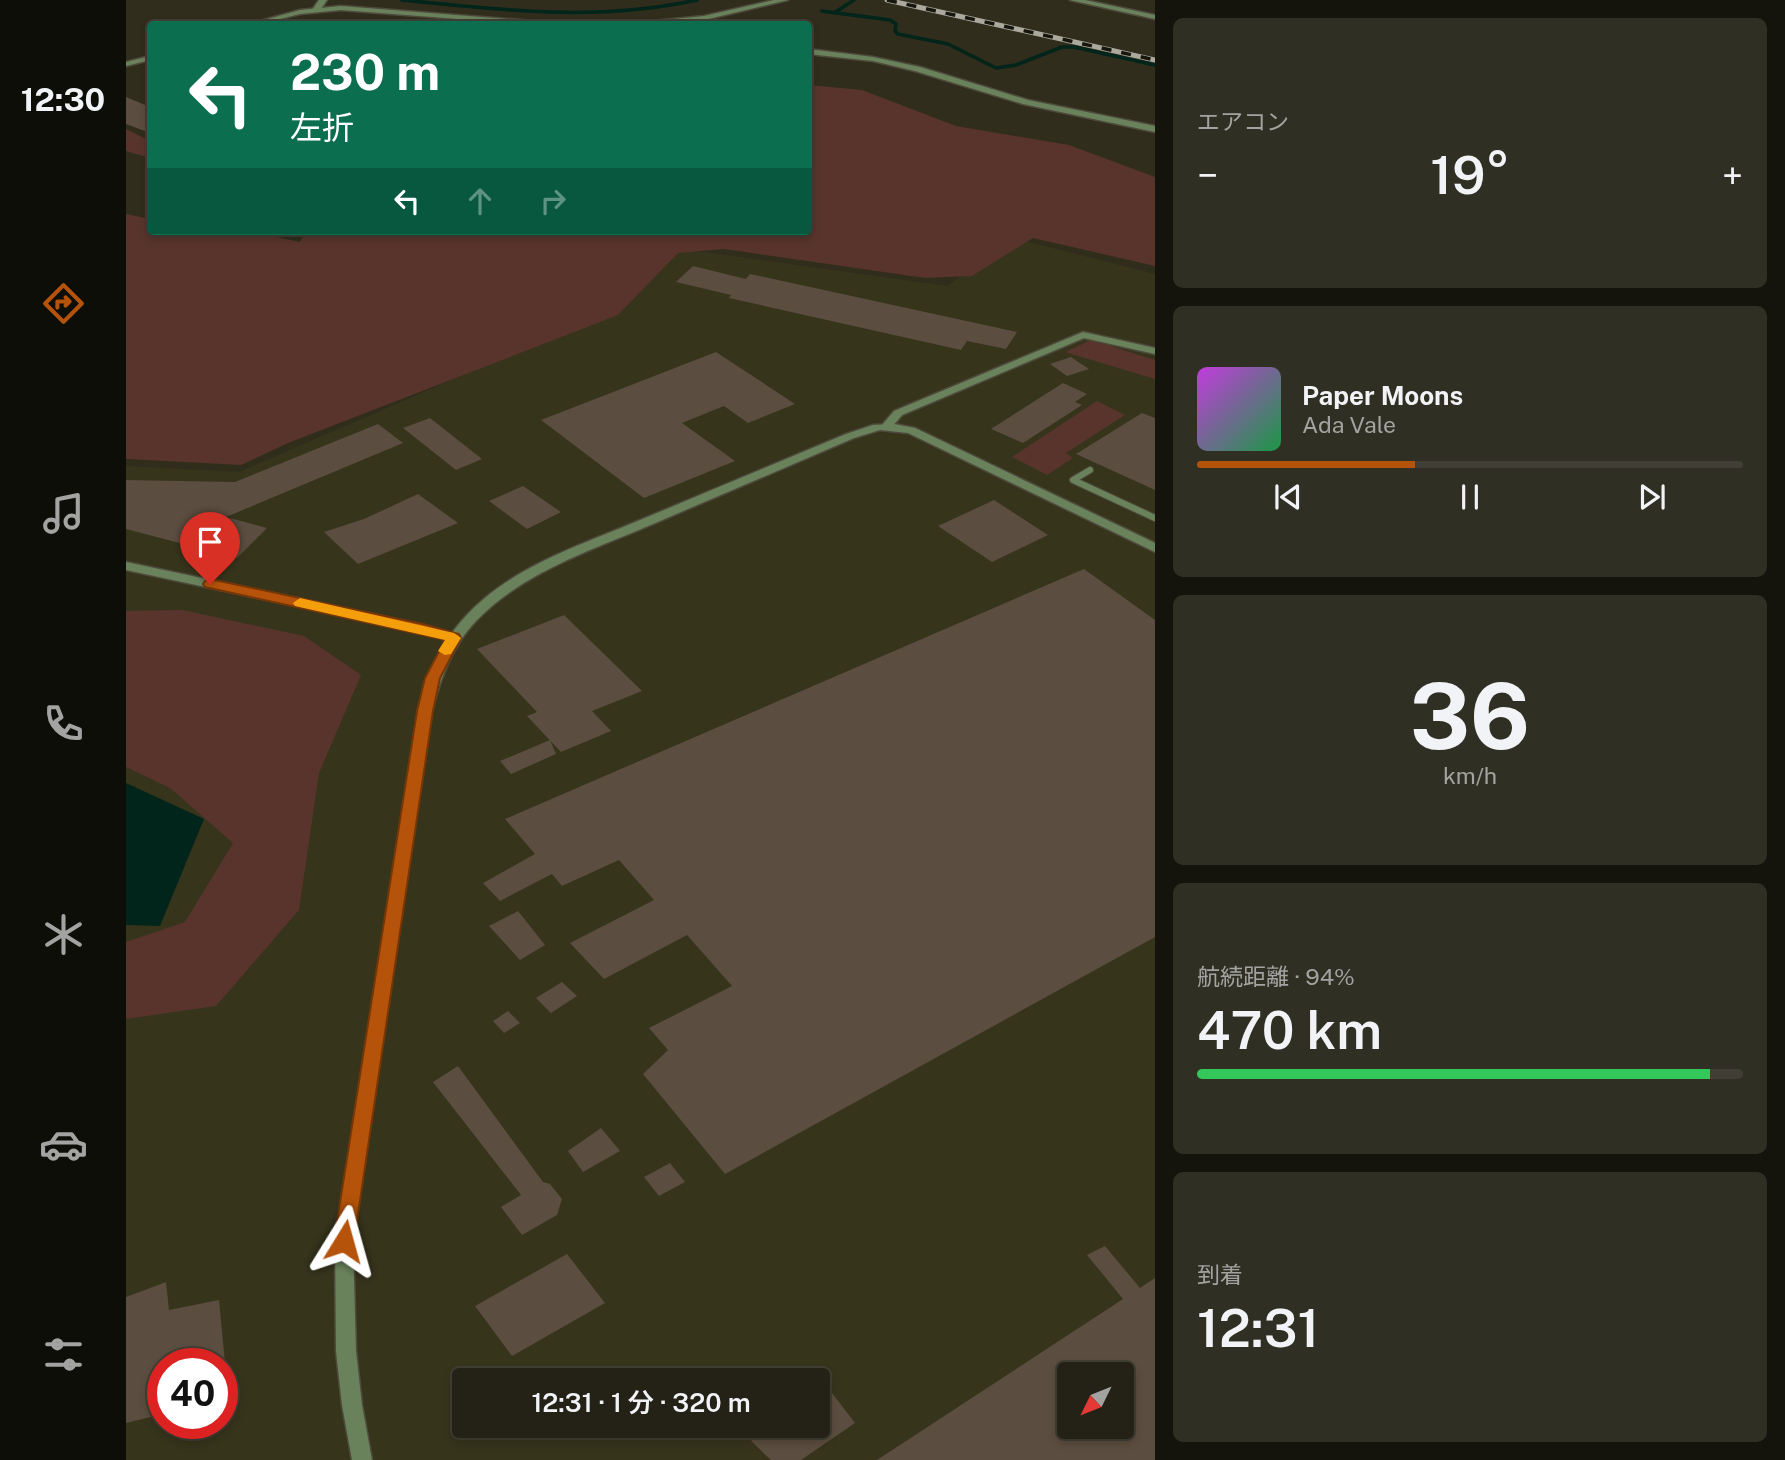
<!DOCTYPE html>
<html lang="ja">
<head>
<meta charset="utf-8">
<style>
  body { margin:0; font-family:"Public Sans","Noto Sans JP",sans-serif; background:#302f23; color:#f1f3f6; height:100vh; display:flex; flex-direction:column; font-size:26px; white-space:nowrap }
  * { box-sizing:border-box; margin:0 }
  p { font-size:23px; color:#a3a4a1 }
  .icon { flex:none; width:38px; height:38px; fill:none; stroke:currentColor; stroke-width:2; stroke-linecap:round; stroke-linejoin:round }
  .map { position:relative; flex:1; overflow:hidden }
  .drawer { display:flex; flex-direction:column; gap:18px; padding:18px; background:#14130c; width:630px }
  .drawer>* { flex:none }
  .banner { position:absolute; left:21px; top:21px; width:665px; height:214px; border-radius:7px; box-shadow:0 4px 10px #0003,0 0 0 2px #413f35; background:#0b6e4f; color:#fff; overflow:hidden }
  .needle { width:46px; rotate:227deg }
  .tools { position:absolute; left:931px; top:1362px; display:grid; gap:14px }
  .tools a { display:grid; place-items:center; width:77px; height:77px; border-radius:7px; background:#242216; box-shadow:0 4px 10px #0003,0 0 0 2px #413f35; font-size:35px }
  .speed { position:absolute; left:21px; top:1348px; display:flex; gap:14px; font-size:35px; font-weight:700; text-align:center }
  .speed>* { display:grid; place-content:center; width:91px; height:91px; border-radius:50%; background:#242216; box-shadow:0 4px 10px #0003,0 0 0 2px #413f35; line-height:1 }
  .speed .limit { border:10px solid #d22; background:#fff; color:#111 }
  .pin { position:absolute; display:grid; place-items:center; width:60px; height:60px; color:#fff; margin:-72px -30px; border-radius:50% 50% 50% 0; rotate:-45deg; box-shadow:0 0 7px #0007 }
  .pin .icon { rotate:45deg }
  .me { position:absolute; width:77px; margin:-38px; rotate:8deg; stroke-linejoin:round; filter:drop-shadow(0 0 5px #0008) }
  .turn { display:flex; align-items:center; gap:24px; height:147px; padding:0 28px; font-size:32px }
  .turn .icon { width:91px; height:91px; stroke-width:2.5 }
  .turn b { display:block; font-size:49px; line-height:60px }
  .lanes { display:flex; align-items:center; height:66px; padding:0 28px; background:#0003; justify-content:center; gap:35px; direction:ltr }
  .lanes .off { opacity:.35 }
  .big { font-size:52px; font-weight:600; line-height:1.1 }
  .drawer .card { flex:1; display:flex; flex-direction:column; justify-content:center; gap:10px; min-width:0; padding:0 24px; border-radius:10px; background:#302f23 }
  .drawer .dial { align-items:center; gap:0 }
  .dial b { font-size:91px; line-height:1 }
  .song { display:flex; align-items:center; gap:21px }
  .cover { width:84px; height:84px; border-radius:10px; background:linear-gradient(135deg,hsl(290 70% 55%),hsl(140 70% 35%)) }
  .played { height:7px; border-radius:4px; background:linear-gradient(90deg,#b45309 40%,#413f35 40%) }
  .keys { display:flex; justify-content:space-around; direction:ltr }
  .heat { display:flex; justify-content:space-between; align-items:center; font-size:38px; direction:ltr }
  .charge { height:10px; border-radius:5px; background:linear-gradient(90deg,#34c759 94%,#413f35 0) }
  .trip { position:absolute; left:326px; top:1368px; width:378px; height:70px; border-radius:7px; background:#242216; box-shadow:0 4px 10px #0003,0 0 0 2px #413f35; font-weight:600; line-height:70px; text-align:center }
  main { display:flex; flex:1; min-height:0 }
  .dock { display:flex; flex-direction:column; width:126px; justify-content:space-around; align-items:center; background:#0e0e09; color:#a3a4a1 }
  .dock .icon { width:49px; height:49px }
  .dock .on { color:#b45309 }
  .dock b { font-size:32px; color:#f1f3f6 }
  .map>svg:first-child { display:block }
  .built { fill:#37341c; fill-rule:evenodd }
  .green { fill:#58342c }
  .water { fill:#01251a }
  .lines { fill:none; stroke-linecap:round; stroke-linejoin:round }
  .stream { stroke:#01251a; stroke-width:3.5 }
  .building { fill:#5b4d3f; fill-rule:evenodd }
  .service-casing { stroke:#4e4b3c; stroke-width:8 }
  .minor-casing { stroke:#4e4b3c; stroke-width:3 }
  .tertiary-casing { stroke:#4e4b3c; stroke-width:3 }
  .service { stroke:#6a825c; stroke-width:6 }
  .minor { fill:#6a825c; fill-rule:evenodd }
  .tertiary { fill:#6a825c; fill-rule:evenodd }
  .rail-casing { stroke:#aba99d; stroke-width:5 }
  .rail { stroke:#17160e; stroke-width:3.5; stroke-dasharray:10; stroke-linecap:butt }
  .route { fill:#b45309; stroke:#753606; stroke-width:2 }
  .slow { fill:#f59e0b }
</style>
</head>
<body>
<main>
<nav class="dock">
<b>12:30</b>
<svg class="icon on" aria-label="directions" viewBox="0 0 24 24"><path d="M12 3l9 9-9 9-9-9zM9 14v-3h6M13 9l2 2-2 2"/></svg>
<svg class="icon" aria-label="music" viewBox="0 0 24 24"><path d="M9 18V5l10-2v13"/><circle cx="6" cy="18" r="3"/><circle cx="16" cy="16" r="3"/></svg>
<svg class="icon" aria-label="phone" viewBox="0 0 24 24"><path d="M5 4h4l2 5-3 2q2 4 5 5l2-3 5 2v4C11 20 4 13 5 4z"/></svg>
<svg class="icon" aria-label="climate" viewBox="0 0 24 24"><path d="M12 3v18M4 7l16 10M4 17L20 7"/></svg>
<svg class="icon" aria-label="car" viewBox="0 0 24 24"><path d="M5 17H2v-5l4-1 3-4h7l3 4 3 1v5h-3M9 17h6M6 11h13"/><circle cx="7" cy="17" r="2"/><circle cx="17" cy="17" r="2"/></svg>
<svg class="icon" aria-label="filters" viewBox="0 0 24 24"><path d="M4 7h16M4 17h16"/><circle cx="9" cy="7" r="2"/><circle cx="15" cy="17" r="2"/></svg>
</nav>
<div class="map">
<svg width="1029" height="1460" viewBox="0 0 1029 1460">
  <rect width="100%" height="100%" fill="#302d1d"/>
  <path class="built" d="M883,237l146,37v1186h-1029v-994l113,6 388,-168 46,-56 275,38zM37,1363h59v60h-59zM943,1374h53v52h-53zM338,1381h353v45h-353z"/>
  <path class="green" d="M683,85l53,5 94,36 113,19 86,32v89l-122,-28 -61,38 -47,2 -201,-29 -46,4 -60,62 -330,128 -47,22 -115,-6v-245l24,5v12h99l51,11 5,-11h503z
    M0,129l24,12v17l-24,-7z
    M965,340l64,20v19l-90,-27z
    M971,401l28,14 -59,38 7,5 -26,17 -35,-18z
    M56,610l122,26 57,39 -42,98 -20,137 -83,96 -90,13v-77l59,-20 48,-79 -63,-55 -44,-21v-156z"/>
  <path class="water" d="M0,783l78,36 -44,107 -34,-1z"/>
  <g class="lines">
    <path class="stream" d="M276,0c102,10 193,22 295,0
      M696,11l68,9 6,4 -1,7 3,3 50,10 48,24 20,-3 46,-18h12l81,18
      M708,13l20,-13"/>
  </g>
  <path class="building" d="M0,97l24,10v26l-24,-9z
    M567,266l53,13 4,-5 267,58 -11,17 -39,-8 -6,9 -232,-52 2,-3 -55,-13z
    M590,352l79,52 -47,19 -24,-17 -42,17 53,38 -91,37 -103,-78z
    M945,357l18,12 -22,7 -17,-12z
    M937,383l24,11 -12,8 7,3 -59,38 -32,-14z
    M1016,413l13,5v72l-79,-36z
    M304,418l52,41 -26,11 -53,-42z
    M252,424l25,19 -177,74 41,11 -30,30 -111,-29v-49l109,2z
    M397,486l38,26 -34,17 -38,-28z
    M292,494l40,29 -100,41 -34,-32 40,-13z
    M868,500l54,35 -56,27 -54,-36z
    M958,569l71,51v317l-430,237 -82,-100 25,-24 -19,-22 83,-42 -45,-51 -83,44 -34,-36 84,-43 -35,-40 -57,26 -10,-12 -52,27 -17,-18 52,-29 -30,-35z
    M438,615l78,76 -50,20 19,20 -50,21 -34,-36 10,-4 -60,-63z
    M424,740l6,14 -45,20 -11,-13z
    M392,911l27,34 -25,15 -31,-34z
    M436,982l15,14 -26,17 -15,-15z
    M382,1011l12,12 -16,10 -11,-12z
    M332,1066l85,116 7,2 12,15 -5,16 -35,20 -21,-28 20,-12 -88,-113z
    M475,1128l19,23 -37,21 -15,-21z
    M544,1163l15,19 -26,14 -15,-19z
    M979,1246l35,42 15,-10v182h-278l246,-161 -36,-44zM943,1374h53v52h-53z
    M441,1254l38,49 -93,53 -37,-50z
    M40,1282l3,28 50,-10 6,63h-62v51l-37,9v-126z
    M703,1389l26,34 -54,37h-30l-20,-19 23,-15h43v-29z"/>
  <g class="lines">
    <defs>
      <path id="service" d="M964,470l-17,10 82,38"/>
      <path id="minor" d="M193,0h8l-8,12h-6l-1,-2z
        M944,0h15l70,15v4z
        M682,49l65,8 47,10 108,33 127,26v6l-132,-28 -108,-33 -42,-10 -65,-7z
        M957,332l72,16v6l-71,-16 -182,77 -10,12h-8l-2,-2 12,-14z
        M0,562l297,63 36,10 2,3 -7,4 -33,-9 -295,-63z"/>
      <path id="tertiary" d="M648,0h14l-84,20 -42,4h-23l4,-2 61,-6z
        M215,6l205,16 4,2h-28l-181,-14 -41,4 -40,10h-11l51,-14z
        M24,56v4l-24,6v-4z
        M768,424l21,4 240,115v9l-247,-119 -28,-3 -26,8c-67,29 -134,57 -201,86 -61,26 -130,48 -177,97 -24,25 -35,57 -44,90l-79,530 3,110 6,54 10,55h-20l-10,-55 -6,-54 -1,-110 83,-530c10,-35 22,-67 47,-94 46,-51 119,-73 180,-99 67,-28 134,-56 201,-84l27,-9z"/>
    </defs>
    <use href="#service" class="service-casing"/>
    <use href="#minor" class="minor-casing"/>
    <use href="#tertiary" class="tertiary-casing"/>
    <use href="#service" class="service"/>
    <use href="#minor" class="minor"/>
    <use href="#tertiary" class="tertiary"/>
    <defs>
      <path id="rail" d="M761,0l268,60"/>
    </defs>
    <use href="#rail" class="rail-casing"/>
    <use href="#rail" class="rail"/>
  </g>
  <path class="route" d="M84,579l213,45 36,10 2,4 -21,40 -7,33 -79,530 -3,7 -7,2 -7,-2 -3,-7 83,-530 8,-33 20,-38 -240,-53 -2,-3 2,-3z"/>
  <path class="slow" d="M174,598l154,35 7,5 -10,16 -6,1 -7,-4 7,-11 -150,-34 -2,-3z"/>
</svg>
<div class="tools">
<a><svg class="needle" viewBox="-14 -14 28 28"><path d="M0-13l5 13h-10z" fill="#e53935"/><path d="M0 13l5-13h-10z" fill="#a3a4a1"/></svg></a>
</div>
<div class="speed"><div class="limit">40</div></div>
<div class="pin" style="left:84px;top:584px;background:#d93025"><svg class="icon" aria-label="arrive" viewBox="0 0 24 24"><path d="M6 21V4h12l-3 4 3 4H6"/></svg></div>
<svg class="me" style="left:218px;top:1241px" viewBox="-20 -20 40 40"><path d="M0-17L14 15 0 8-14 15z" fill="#b45309" stroke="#fff" stroke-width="4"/></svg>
<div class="trip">12:31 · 1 分 · 320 m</div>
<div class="banner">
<div class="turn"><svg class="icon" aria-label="left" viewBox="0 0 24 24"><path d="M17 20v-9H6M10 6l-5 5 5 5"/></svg><div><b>230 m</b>左折</div></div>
<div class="lanes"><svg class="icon" aria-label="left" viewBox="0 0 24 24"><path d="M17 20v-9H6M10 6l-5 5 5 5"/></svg><svg class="icon off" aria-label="ahead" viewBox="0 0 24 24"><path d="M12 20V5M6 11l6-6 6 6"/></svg><svg class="icon off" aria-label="right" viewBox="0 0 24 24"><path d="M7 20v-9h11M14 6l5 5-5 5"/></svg></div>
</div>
</div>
<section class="drawer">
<div class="card"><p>エアコン</p>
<div class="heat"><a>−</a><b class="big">19°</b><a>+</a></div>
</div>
<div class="card">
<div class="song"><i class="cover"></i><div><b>Paper Moons</b><p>Ada Vale</p></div></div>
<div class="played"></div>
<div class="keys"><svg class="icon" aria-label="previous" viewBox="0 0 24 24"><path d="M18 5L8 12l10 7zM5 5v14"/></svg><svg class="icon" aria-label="pause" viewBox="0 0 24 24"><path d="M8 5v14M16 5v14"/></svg><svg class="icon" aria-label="next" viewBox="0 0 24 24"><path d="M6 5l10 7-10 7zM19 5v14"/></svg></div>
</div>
<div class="card dial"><b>36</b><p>km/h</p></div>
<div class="card"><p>航続距離 · 94%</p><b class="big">470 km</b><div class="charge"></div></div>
<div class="card"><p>到着</p><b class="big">12:31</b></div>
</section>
</main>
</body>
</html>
